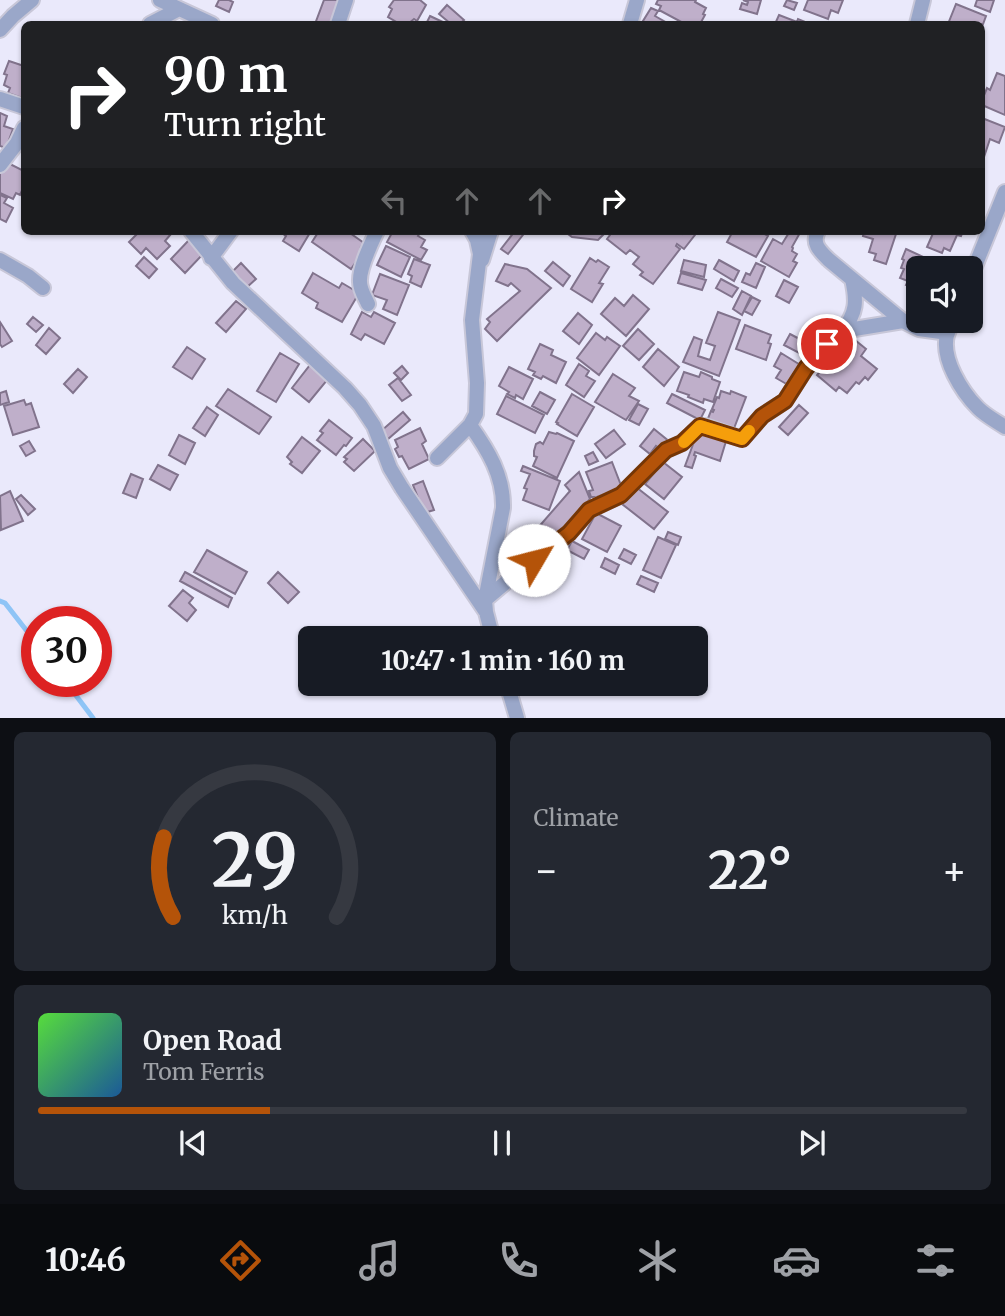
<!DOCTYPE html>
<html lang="en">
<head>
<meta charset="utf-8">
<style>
  body { margin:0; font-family:Merriweather,serif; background:#242831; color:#f1f3f6; height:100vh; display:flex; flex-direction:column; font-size:26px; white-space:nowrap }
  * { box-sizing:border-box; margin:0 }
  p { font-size:23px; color:#9ea1a6 }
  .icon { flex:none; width:38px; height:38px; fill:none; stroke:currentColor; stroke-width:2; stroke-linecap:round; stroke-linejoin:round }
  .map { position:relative; height:718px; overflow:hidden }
  .drawer { display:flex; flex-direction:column; gap:14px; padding:14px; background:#0d0f14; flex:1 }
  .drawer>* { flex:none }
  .top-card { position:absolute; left:21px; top:21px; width:964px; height:214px; border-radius:10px; box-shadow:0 2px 5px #0004; background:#202124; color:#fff; overflow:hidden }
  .tools { position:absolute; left:906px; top:256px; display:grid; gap:14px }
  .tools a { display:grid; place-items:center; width:77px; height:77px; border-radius:10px; background:#171b24; box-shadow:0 2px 5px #0004; font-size:35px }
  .speed { position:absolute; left:21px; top:606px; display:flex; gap:14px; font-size:35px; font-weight:700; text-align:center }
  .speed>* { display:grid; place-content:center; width:91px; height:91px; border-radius:50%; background:#171b24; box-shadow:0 2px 5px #0004; line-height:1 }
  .speed .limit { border:10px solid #d22; background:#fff; color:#111 }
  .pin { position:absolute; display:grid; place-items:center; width:60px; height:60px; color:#fff; margin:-30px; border:4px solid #fff; border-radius:50%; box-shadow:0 2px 7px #0007 }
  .me { position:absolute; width:77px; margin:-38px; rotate:53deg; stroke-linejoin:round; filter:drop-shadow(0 0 5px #0008) }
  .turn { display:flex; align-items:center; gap:24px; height:147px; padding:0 28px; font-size:32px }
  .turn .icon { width:91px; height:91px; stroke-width:2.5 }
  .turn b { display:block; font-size:49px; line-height:60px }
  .lanes { display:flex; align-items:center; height:66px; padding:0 28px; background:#0003; justify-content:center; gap:35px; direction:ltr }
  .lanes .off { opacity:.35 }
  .big { font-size:52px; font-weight:700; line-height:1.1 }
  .drawer .card { flex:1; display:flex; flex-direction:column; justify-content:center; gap:10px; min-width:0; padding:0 24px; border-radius:10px; background:#242831 }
  .drawer .dial { align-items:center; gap:0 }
  .dial svg { height:182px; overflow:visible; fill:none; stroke:#363941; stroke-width:7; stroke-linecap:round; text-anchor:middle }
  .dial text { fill:#f1f3f6; stroke:none }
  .song { display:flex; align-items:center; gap:21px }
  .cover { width:84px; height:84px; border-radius:10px; background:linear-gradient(135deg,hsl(110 70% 55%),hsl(210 70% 35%)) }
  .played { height:7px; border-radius:4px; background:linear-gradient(90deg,#b45309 25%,#363941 25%) }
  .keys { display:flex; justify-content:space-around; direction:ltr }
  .heat { display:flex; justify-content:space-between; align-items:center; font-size:38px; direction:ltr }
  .drawer .tiles { flex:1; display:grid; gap:14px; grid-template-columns:1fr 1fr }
  .card:last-child { grid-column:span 2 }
  .trip { position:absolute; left:298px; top:626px; width:410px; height:70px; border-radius:10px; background:#171b24; box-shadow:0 2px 5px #0004; font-weight:700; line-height:70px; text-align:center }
  .dock { display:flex; height:112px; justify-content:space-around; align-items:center; background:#090b0e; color:#9ea1a6 }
  .dock .icon { width:49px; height:49px }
  .dock .active { color:#b45309 }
  .dock b { font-size:32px; color:#f1f3f6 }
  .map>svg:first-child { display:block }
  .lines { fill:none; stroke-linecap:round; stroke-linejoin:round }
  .stream { stroke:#8ec4f6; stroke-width:5 }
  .building { fill:#bfafca; stroke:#81738c; stroke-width:2 }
  .minor-casing { stroke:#c8c7d8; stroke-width:18 }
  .minor { stroke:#9aa7c9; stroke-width:14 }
  .route-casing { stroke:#753606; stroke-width:18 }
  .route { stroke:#b45309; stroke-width:12 }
  .slow { stroke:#f59e0b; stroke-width:12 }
</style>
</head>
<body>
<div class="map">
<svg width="1005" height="718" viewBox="0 0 1005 718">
  <rect width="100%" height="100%" fill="#eae9fb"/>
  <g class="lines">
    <path class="stream" d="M0,601l5,2 32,41
      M65,681l28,37"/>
  </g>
  <path class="building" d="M219,0h10l4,2 -4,10 -13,-6z
    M324,0h16l-9,24h-16z
    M394,0h26l6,5 -9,16 -3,-2 -6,5h-8l-12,-7 4,-8 -3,-2z
    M658,0h38l-1,2 11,6 -3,6 2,1 -5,9h-15l-26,-14 2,-4 -5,-2z
    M743,0h18l-4,14 -17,-5 2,-6 5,2 1,-3z
    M787,0l10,3 -3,7 -10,-4z
    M808,0h35l-5,13 -7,-3 -3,9 -24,-9z
    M977,0h17l-4,12 -15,-6z
    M956,4l30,12 -4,11v-3h-34z
    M447,5l17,15 -4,4h-9l-12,-10z
    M651,8l7,3 -3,5 14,8h-21l-5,-3z
    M779,15l18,7 1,-3 12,5h-35z
    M430,16l17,8h-21z
    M9,61l15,5v27l-2,5 -14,-5 2,-5 -6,-3 3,-10 -3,-1z
    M997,73l8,3v39l-23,-10v-5l5,-12 3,2z
    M0,113l7,3 -3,10 9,3 -7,19 -6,-2z
    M982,118l23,9 -6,16 -9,-4 -7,21z
    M6,162l18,9v15l-4,9 -4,-2 -3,6 -13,-6v-25z
    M0,195l7,3 -3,5 9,5 -7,14 -6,-3z
    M140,231h28l3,3 -6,7 5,5 -13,13 -11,-11 -5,6 -12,-12z
    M279,231h32l-12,20 -16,-10 3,-5z
    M319,231h28l17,12 -3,4 4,2 -14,20 -39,-27z
    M393,231h28l-3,5 7,4 -4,7 6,3 -6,10 -34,-18z
    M515,231h11l-18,23 -7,-5z
    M564,231h43l-9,9 -26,-3z
    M613,231h65l4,3 3,-3h13l-14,18 -7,-5 -1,2 4,3 -27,35 -13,-9 3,-3 -10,-8 6,-7 -9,-7 -4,4 -19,-15z
    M733,231h26l9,5 -12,21 -29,-15z
    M790,231h11l-9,16 1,1 -1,3 5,3 -4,7 4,2 -8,14 -28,-16 12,-22 9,5z
    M864,231h33l-11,33 -12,-4 2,-6 -7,-2 4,-13 -10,-3z
    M934,231h29l-2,5 -4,-1 -7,16 -6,-3 -2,5 -15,-6z
    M189,240l14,14 -18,19 -14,-14z
    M386,246l24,11 -9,20 -24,-12z
    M906,249l41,19h-28v23l-13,-6 2,-4 -8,-3 4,-9 -3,-1 3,-8 -2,-1z
    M144,257l13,12 -8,9 -13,-12z
    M590,258l6,4 2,-2 11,7 -10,16 4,1 -11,18 -21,-13z
    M414,259l16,6 -9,22 -11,-5 2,-6 -4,-2z
    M684,260l22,5 -2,12 -23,-6z
    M719,260l20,11 -5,10 -20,-12z
    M553,262l17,14 -7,10 -18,-15z
    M241,263l15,16 -10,9 -15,-15z
    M756,263l9,4 -9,21 -14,-6 4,-9 4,2z
    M505,264l22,5 24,19 -54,53 -12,-12 5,-7 -3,-3 33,-28 -9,-8 -3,3 -12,-5z
    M313,273l26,15 3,-5 17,10 -17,29 -26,-14 2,-5 -16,-10z
    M681,273l25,7 -4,10 -24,-7z
    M380,274l29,11 -12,30 -14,-6 4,-9 -15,-5z
    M721,279l17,9 -6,9 -16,-9z
    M784,280l14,7 -9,16 -13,-7z
    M742,291l9,5 -9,19 -9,-6z
    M633,295l16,14 -23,27 -25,-22 14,-16 9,8z
    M752,297l8,4 -8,14 -8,-4z
    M236,301l10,8 -20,23 -10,-9z
    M362,312l9,5 3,-5 21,11 -11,21 -19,-10 -4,6 -10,-6z
    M718,312l22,8 -21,56 -36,-14 11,-25 8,3 -4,16 12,4 5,-14 -9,-3z
    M578,313l14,12 -13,19 -16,-13z
    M33,317l10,8 -7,7 -9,-8z
    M0,322l12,19 -10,6 -2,-3z
    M745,325l26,10 -3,8 3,1 -5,16 -30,-11z
    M49,328l11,10 -14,16 -10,-9z
    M638,329l16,15 -15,16 -16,-14z
    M596,333l9,7 2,-3 13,9 -21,29 -22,-17z
    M790,334l17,9 -6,11 -17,-9z
    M855,340l11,9 -5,7 16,13 -9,11 -3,-3 -6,7 -3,-2 -9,11 -8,-6 -3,4 -19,-16 28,-34 6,5z
    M540,344l13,6 -2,5 15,7 -10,21 -13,-7 -2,3 -8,-4 2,-3 -7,-3z
    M187,347l18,12 -13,20 -19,-12z
    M658,349l21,18 -15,19 -21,-19z
    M280,353l19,11 -23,38 -19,-11z
    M781,353l21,13 -12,20 -14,-8 5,-8 -7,-4z
    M579,364l10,7 -3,5 9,5 -11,16 -18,-12z
    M310,365l18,14 -19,23 -17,-14z
    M402,366l6,7 -7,7 -7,-7z
    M509,367l24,12 -10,20 -7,-4 -1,3 -8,-4 2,-2 -10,-6z
    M78,369l9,8 -14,16 -9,-9z
    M684,372l15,5 2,-5 11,5v2l8,3 -7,20 -9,-3 -1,4 -15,-6 1,-2 -12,-4z
    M613,374l22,14 -6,8 10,5 -13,19 -31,-18z
    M398,378l13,17 -9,6 -13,-16z
    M228,389l43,28 -12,17 -43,-28z
    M6,391l3,11 -9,3v-12z
    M721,391l9,3 1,-3 15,6 -13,34 -26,-10 4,-10 2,1 1,-2 -2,-1 5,-12 2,1z
    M540,392l15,8 -8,14 -15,-8z
    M572,394l22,13 -17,29 -20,-12 1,-1 -2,-1z
    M672,394l33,16 -6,12 -4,-2 1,-2 -29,-15z
    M506,396l38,19 -9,18 -38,-19z
    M24,400l2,5 5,-2 8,24 -26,8 -9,-29z
    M638,404l10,5 -9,16 -10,-5z
    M799,405l9,8 -20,22 -9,-8z
    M207,407l11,8 -13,21 -12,-8z
    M403,412l7,8 -22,19 -7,-8z
    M329,420l23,18 -6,8 -2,-1 -8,10 -19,-15 6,-7 -3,-2z
    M420,428l6,13 -4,3 7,15 -20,10 -7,-13 -3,1 -4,-8 3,-2 -3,-7z
    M654,429l16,13 -7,9 -7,-5 -6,8 -10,-8z
    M614,430l11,14 -19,14 -11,-14z
    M698,431l28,10 -6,20 -25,-9 -1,3 2,1 -4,12 -7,-2z
    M549,432l7,2 1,-1 17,8 -17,37 -24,-12 4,-9 -3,-1v-5l2,-7 4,-2 3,2z
    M179,435l16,8 -10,21 -16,-9z
    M302,437l18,14 -18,22 -12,-9 2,-2 -5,-5z
    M363,439l12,12 -21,20 -10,-9 3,-3 -3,-2z
    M29,441l6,10 -9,5 -6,-10z
    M593,452l5,9 -9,4 -4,-9z
    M612,462l10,26 -28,10v-1h-3l-2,-6 4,-1 -7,-18z
    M663,462l19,15 -18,22 -19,-15z
    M158,465l20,10 -8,15 -20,-11z
    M523,466l37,15 -11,29 -26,-10 4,-11 -3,-1 6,-14 -9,-3z
    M579,472l11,27 -48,51 -13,-12 41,-47 -5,-6z
    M131,474l12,5 -7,19 -13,-5z
    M423,481l11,29 -10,3 -11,-28z
    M636,487l32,25 -14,17 -32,-25z
    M10,491l13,30 -22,9 -1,-34z
    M21,495l14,14 -7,6 -12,-16z
    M596,513l25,13 -14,26 -25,-13z
    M668,532l13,5 -3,8 -13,-6z
    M658,537l18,8 -15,33 -18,-8z
    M572,541l17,9 -5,9 -17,-9z
    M624,549l12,6 -5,9 -12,-6z
    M207,550l40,22 -12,22 -41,-22z
    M605,558l14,7 -4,9 -14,-7z
    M185,572l47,26 -4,9 -48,-26z
    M278,572l21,20 -11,11 -20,-20z
    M641,576l17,7 -4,9 -17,-8z
    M183,590l10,8 -4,5 7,7 -9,11 -18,-15z"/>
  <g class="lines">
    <defs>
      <path id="minor" d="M160,0l52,24
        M150,24l29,-15
        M338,24l8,-24
        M630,24l7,-24
        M917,24l6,-24
        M0,30l13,-14 19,-16
        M0,99l24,8
        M0,165l17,-22 7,-15
        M191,231l42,52 112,105 15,17 14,21 16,42 12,20 84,124
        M818,231c-7,13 3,21 11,29l74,61 16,8 29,4
        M211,258l20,-27
        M0,260l28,16 15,12
        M482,260l9,-29
        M971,276l34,-84
        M368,304c-3,-7 -8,-14 -8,-22 -1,-14 11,-38 17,-51
        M953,320c-2,5 -4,10 -6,15 -6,24 15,57 31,73 8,8 18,13 27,19
        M842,331c15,-18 15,-30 10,-52
        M470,425c18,25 34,51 33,83l-18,92 1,12 7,27
        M437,458l33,-33 6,-11 1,-31 -5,-63 8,-66 -3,-14 -5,-9
        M485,600l34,-29 50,-38 20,-23 32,-15 45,-45 16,-7 18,-17h5l37,13 20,-23 23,-15 21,-33 30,-33 6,-4 61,-10
        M507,684l10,34"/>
    </defs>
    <use href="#minor" class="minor-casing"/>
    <use href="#minor" class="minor"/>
  </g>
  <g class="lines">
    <defs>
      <path id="route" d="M534,560l35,-27 20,-23 32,-15 45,-45 16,-7 18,-17 42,13 20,-23 23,-15 21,-33 21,-24"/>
    </defs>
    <use href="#route" class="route-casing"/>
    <use href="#route" class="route"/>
    <path class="slow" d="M684,442l16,-16 42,13 7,-8"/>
  </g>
</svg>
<div class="tools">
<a><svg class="icon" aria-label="sound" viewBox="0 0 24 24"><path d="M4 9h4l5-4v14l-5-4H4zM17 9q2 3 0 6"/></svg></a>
</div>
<div class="speed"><div class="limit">30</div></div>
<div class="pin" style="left:827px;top:344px;background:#d93025"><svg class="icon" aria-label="arrive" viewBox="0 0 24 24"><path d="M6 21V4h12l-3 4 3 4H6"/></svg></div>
<svg class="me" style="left:534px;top:560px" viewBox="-20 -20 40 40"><circle r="19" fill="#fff"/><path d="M0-13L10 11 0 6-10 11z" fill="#b45309"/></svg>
<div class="trip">10:47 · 1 min · 160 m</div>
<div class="top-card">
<div class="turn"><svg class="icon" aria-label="right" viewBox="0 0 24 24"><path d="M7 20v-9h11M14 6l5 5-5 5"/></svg><div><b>90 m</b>Turn right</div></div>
<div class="lanes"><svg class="icon off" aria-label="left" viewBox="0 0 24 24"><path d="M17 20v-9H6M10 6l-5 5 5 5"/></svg><svg class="icon off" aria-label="ahead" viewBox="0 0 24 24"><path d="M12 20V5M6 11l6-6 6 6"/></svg><svg class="icon off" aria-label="ahead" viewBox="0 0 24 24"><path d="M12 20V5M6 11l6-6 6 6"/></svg><svg class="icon" aria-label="right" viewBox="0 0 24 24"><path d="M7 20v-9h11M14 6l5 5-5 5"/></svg></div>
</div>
</div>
<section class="drawer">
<div class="tiles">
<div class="card dial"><svg viewBox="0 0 100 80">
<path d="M14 69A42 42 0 1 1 86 69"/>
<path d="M14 69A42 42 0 0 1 10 34" stroke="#b45309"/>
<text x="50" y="56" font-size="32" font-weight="700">29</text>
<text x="50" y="72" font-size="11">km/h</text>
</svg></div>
<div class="card"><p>Climate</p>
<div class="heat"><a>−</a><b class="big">22°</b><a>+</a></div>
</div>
<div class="card">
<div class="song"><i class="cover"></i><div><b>Open Road</b><p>Tom Ferris</p></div></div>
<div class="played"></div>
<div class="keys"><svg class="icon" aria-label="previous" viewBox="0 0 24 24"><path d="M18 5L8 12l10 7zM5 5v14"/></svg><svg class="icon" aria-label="pause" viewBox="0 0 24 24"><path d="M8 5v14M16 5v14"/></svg><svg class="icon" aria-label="next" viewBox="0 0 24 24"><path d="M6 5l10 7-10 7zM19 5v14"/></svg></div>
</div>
</div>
</section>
<nav class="dock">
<b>10:46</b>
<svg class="icon active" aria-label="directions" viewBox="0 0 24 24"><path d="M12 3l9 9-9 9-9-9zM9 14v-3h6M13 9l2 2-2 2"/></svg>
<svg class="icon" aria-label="music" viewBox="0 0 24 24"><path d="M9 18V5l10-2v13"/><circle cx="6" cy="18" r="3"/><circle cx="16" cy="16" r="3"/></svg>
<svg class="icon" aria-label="phone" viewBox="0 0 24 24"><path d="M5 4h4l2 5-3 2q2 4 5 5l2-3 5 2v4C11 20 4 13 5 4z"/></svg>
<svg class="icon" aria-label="climate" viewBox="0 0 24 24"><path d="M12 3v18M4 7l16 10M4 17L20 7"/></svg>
<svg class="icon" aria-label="car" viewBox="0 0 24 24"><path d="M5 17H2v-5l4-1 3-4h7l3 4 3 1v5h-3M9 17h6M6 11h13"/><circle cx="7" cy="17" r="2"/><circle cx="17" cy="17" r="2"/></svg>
<svg class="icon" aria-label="filters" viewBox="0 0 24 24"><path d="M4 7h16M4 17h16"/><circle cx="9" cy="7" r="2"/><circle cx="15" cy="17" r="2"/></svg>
</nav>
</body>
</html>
